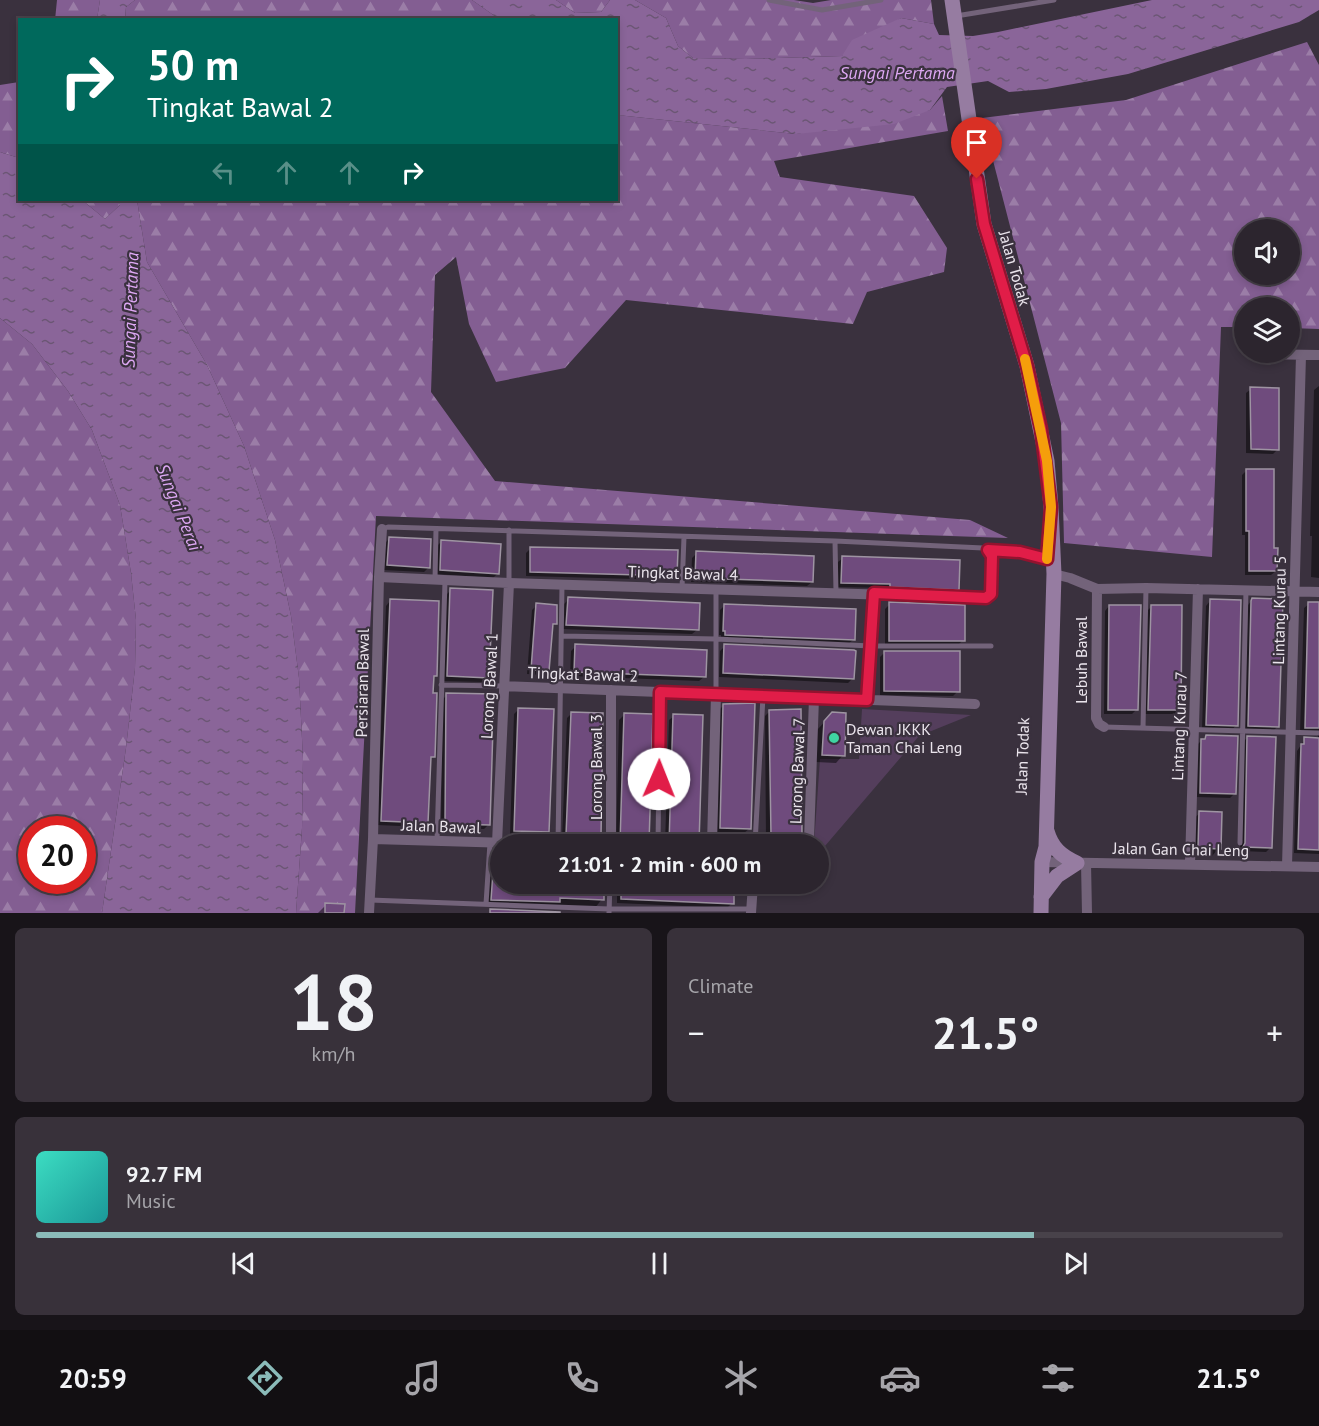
<!DOCTYPE html>
<html lang="en">
<head>
<meta charset="utf-8">
<style>
  body { margin:0; font-family:"PT Sans",sans-serif; background:#38313a; color:#f1f3f6; height:100vh; display:flex; flex-direction:column; font-size:22px; white-space:nowrap }
  * { box-sizing:border-box; margin:0 }
  p { font-size:20px; color:#a6a5aa }
  .icon { flex:none; width:33px; height:33px; fill:none; stroke:currentColor; stroke-width:2; stroke-linecap:round; stroke-linejoin:round }
  .map { position:relative; height:913px; overflow:hidden }
  .details { display:flex; flex-direction:column; gap:15px; padding:15px; background:#181419; flex:1 }
  .details>* { flex:none }
  .top-card { position:absolute; left:18px; top:18px; width:600px; height:183px; border-radius:0px; box-shadow:0 3px 9px #0003,0 0 0 2px #48424a; background:#00695c; color:#fff; overflow:hidden }
  .fabs { position:absolute; left:1234px; top:219px; display:grid; gap:12px }
  .fabs a { display:grid; place-items:center; width:66px; height:66px; border-radius:50%; background:#2c252e; box-shadow:0 3px 9px #0003,0 0 0 2px #48424a; font-size:30px }
  .speed { position:absolute; left:18px; top:816px; display:flex; gap:12px; font-size:30px; font-weight:700; text-align:center }
  .speed>* { display:grid; place-content:center; width:78px; height:78px; border-radius:50%; background:#2c252e; box-shadow:0 3px 9px #0003,0 0 0 2px #48424a; line-height:1 }
  .speed .limit { border:9px solid #d22; background:#fff; color:#111 }
  .pin { position:absolute; display:grid; place-items:center; width:51px; height:51px; color:#fff; margin:-62px -26px; border-radius:50% 50% 50% 0; rotate:-45deg; box-shadow:0 0 6px #0007 }
  .pin .icon { rotate:45deg }
  .me { position:absolute; width:66px; margin:-33px; rotate:1deg; stroke-linejoin:round; filter:drop-shadow(0 0 4px #0008) }
  .turn { display:flex; align-items:center; gap:21px; height:126px; padding:0 30px; font-size:27px }
  .turn .icon { width:78px; height:78px; stroke-width:2.5 }
  .turn b { display:block; font-size:42px; line-height:51px }
  .lanes { display:flex; align-items:center; height:57px; padding:0 30px; background:#0003; justify-content:center; gap:30px; direction:ltr }
  .lanes .off { opacity:.35 }
  .big { font-size:45px; font-weight:700; line-height:1.1 }
  .details .card { flex:1; display:flex; flex-direction:column; justify-content:center; gap:9px; min-width:0; padding:0 21px; border-radius:9px; background:#38313a }
  .details .dial { align-items:center; gap:0 }
  .dial b { font-size:78px; line-height:1 }
  .song { display:flex; align-items:center; gap:18px }
  .cover { width:72px; height:72px; border-radius:9px; background:linear-gradient(135deg,hsl(170 70% 55%),hsl(180 70% 35%)) }
  .played { height:6px; border-radius:3px; background:linear-gradient(90deg,#8bbbb9 80%,#48424a 80%) }
  .keys { display:flex; justify-content:space-around; direction:ltr }
  .heat { display:flex; justify-content:space-between; align-items:center; font-size:33px; direction:ltr }
  .details .tiles { flex:1; display:grid; gap:15px; grid-template-columns:1fr 1fr }
  .card:last-child { grid-column:span 2 }
  .trip { position:absolute; left:490px; top:834px; width:339px; height:60px; border-radius:30px; background:#2c252e; box-shadow:0 3px 9px #0003,0 0 0 2px #48424a; font-weight:700; line-height:60px; text-align:center }
  .dock { display:flex; height:96px; justify-content:space-around; align-items:center; background:#120f12; color:#a6a5aa }
  .dock .icon { width:42px; height:42px }
  .dock .active { color:#8bbbb9 }
  .dock b { font-size:27px; color:#f1f3f6 }
  .map>svg:first-child { display:block }
  .forest { fill:url(#forest-firs); fill-rule:evenodd }
  .park { fill:#543e5c }
  .water { fill:url(#water-ripples) }
  .shadow { fill:#0007 }
  .building { fill:#6f4b7d; stroke:#9e94a2; stroke-width:1.5 }
  .lines { fill:none; stroke-linecap:round; stroke-linejoin:round }
  .service { stroke:#73637a; stroke-width:5 }
  .minor { stroke:#73637a; stroke-width:10 }
  .secondary { stroke:#967ca1; stroke-width:15 }
  .route-casing { stroke:#92132f; stroke-width:15 }
  .route { stroke:#e11d48; stroke-width:10 }
  .slow { stroke:#f59e0b; stroke-width:10 }
  .poi-dot { fill:#3fd4a2; stroke:#3a313e; stroke-width:2 }
  .labels { text-anchor:middle; dominant-baseline:central; stroke-width:4.5; stroke-linejoin:round; paint-order:stroke }
  .street-label { font-size:16px; fill:#eae4ec; stroke:#3a313e }
  .poi-label { font-size:16px; fill:#eae4ec; stroke:#3a313e; text-anchor:start }
  .water-label { font-size:18px; font-style:italic; fill:#dea8f4; stroke:#3a313e }
</style>
</head>
<body>
<div class="map">
<svg width="1319" height="913" viewBox="0 0 1319 913">
  <defs>
    <pattern id="forest-firs" width="22" height="20" patternUnits="userSpaceOnUse" patternTransform="scale(1.5)"><rect width="22" height="20" fill="#835e92"/><path d="M5 1l3.5 6h-7zM16 11l3.5 6h-7z" fill="#9b7da7"/></pattern>
    <pattern id="water-ripples" width="26" height="14" patternUnits="userSpaceOnUse" patternTransform="scale(1.5)"><rect width="26" height="14" fill="#8a6599"/><path d="M2 4q2-2 4 0t4 0M15 11q2-2 4 0t4 0" fill="none" stroke="#6b5674"/></pattern>
  </defs>
  <rect width="100%" height="100%" fill="#3a313e"/>
  <path class="forest" d="M57,0h43l-3,19 -42,1z
    M135,0h337l27,19 -374,1 1,-13z
    M556,0h54l-9,12 -26,1z
    M635,0h159l19,3 18,-3h100l3,24 -33,-6 -59,38 -96,3 -53,-1 -15,-12 -12,-28z
    M1307,42l12,23v264l-29,-1v-20h-45v19h-24l-9,230 -148,-14 -3,-120 -79,-305 144,-18zM1245,230h45v44h-45z
    M19,82v76l-19,-6v-67z
    M942,96l6,35 -174,30 6,16 134,19 33,52 -3,24 -77,20 -14,32 -227,-24 -61,68 -69,14 -27,-58 -13,-67 -21,18 -4,117 64,89 475,39 38,18 -632,-22 -21,397h-59l6,-85 1,-69 -4,-81 -8,-62 -16,-76 -31,-94 -37,-81 -60,-103 -10,-62h479l1,-85 179,19 134,-24z
    M82,200h37l1,5 -15,14z
    M0,318l32,26 36,47 24,39 28,75 11,68 5,47 -1,48 -9,80 -24,165h-102zM32,830h50v50h-50z"/>
  <path class="park" d="M862,709l109,6 -52,21 -100,117v-9h-5l6,-85h39z"/>
  <path class="water" d="M100,0h35l-9,7 -1,12h-28z
    M472,0h84l19,13 26,-1 9,-12h25l31,18 12,28 15,12 53,1 96,-3 10,-16 49,-22 33,6 5,11 34,1 25,-4 154,-32h167v10l-20,12 -171,52 -82,15 -37,3 -21,-11 -41,6 -17,23 -36,14 -98,10 -179,-19 -1,-95 -117,-1z
    M0,152l19,6 1,42h62l23,19 15,-14 -1,-5h18l10,62 60,103 37,81 31,94 16,76 8,62 4,81 -1,69 -6,85h-194l24,-165 9,-80 1,-48 -5,-47 -11,-68 -28,-75 -24,-39 -36,-47 -32,-26z"/>
  <path class="shadow" d="M1319,386v192l-8,-1 1,-41h-2l4,-146z
    M1251,389l27,60 -5,5 -27,-1v-60z
    M1247,470l25,79 4,22 -5,4h-26v-40h-3v-60z
    M390,538l39,29 -5,5 -41,-2 2,-27z
    M441,542l57,31 -5,5 -57,-4 1,-28z
    M531,548l145,27 -5,5 -145,-4v-23z
    M697,553l115,29 -5,4 -116,-4 1,-24z
    M843,558l114,31 -5,5 -66,-2v-4l-49,-1 1,-25z
    M451,590l37,87 -5,5 -40,-1 3,-86z
    M569,599l128,31 -5,4 -130,-5 2,-25z
    M1253,599l25,127 -5,5 -29,-1 4,-125z
    M390,601l46,74 -4,4 1,77 -4,5 -3,61 -4,5 -45,-2 9,-219z
    M1210,601l26,124 -4,5 -30,-1 4,-123z
    M890,604l73,36 -5,5h-73v-36z
    M1309,604h10v134l-3,-5 -16,-1 4,-124z
    M537,605l18,19 -4,4 -3,42 -5,5 -16,-1 5,-64z
    M725,605l128,35 -5,4 -127,-5v-4h-2l1,-25z
    M1109,606l28,103 -5,5h-28l1,-103z
    M1152,606l27,103 -4,5h-31l3,-103z
    M576,646l128,31 -5,4 -129,-5 1,-25z
    M725,646l128,32 -5,5 -129,-6 1,-26z
    M885,652l73,39 -5,5 -73,-1v-38z
    M447,695l42,129 -5,5 -43,-1 1,-128z
    M724,705l25,124 -5,4 -28,-1 3,-122z
    M519,709l29,123 -5,4 -33,-1 4,-121z
    M770,711l30,123 -5,5 -29,1 -1,-124z
    M572,713l28,122 -5,5 -33,-1 5,-121z
    M832,714l11,41 -7,8 -20,-1 1,-32z
    M624,715l24,128 -2,1h-30l3,-124z
    M674,716l23,128h-32l4,-124z
    M1206,736l29,57 -5,5 -34,-1 1,-52z
    M1248,737l23,110 -5,5 -26,-1 3,-109z
    M1305,739h14v115l-25,-1 3,-102z
    M1200,813l19,35 -7,8 -21,-1 1,-35z
    M494,860h7v24h102l-1,15 -7,9 -108,-4 3,-40z
    M617,884h116l-1,19 -5,5 -110,-5z
    M326,905l17,8h-25z"/>
  <path class="building" d="M1250,387l29,1v62l-28,-1z
    M1246,469h28v79h4l-1,23h-28v-40h-3z
    M389,537l42,2 -1,29 -43,-3z
    M441,540l60,4 -2,30 -59,-4z
    M530,547l148,3 -1,26 -147,-4z
    M696,551l118,5 -1,26 -118,-4z
    M842,556l118,4 -1,30 -69,-3v-3l-49,-1z
    M450,588l43,2 -4,88 -42,-2z
    M568,597l132,6 -1,27 -133,-5z
    M1252,598l31,1 -4,128 -31,-1 3,-125z
    M390,599l49,2 -2,75h-3l-1,17h4l-2,64h-4l-3,66 -47,-2z
    M1210,599l31,1 -3,126 -32,-1z
    M889,602l76,3v36h-76z
    M1308,602h11v126h-14z
    M536,603l21,2v19h-4l-4,47 -18,-1z
    M724,604l132,5 -1,31 -130,-5v-4h-2z
    M1109,605h32l-3,105h-30z
    M1151,605h31l-1,105h-33z
    M575,644l132,6 -1,27 -132,-5z
    M724,644l130,6 2,1 -2,28 -131,-6z
    M884,651h76v41l-76,-1z
    M446,693l48,1 -4,131 -45,-1z
    M755,703l-4,126 -31,-1 3,-124z
    M518,708l36,1 -5,123 -35,-1z
    M801,709l1,126 -31,1 -2,-126z
    M571,712l32,1 -2,123 -35,-1z
    M832,712l14,1 -1,43 -23,-1 2,-34z
    M624,713l29,1 -4,130 -29,-1z
    M673,714l30,1 -4,129h-30z
    M1206,735l32,1 -2,58 -36,-1 1,-54h4z
    M1247,736l29,1 -4,111 -29,-1 2,-4z
    M1304,737l15,1v112l-21,-1 3,-105h3z
    M1199,811l23,1 -1,37 -23,-1z
    M494,858h7v26h103v16l-44,-2v4l-69,-2z
    M621,884h113v20l-113,-5z
    M325,903l20,1 -1,9h-19z
    M490,909l70,3v1h-70z"/>
  <g class="lines">
    <path class="service" d="M769,0l53,10 59,-10
      M956,16l98,-16
      M382,529l6,-2 447,14 148,7 5,3
      M509,530v53
      M835,541l1,51
      M435,580l1,-51
      M682,588l2,-51
      M562,636l154,3 155,7h120
      M441,685l63,1
      M716,694v-104
      M1104,727l215,6
      M1143,728l3,-140
      M437,840l8,-259
      M1240,843l6,-253
      M558,844l4,-259
      M658,844l2,-152
      M755,844l8,-148
      M370,900l239,9h142
      M486,904l4,-61
      M609,913l1,-29"/>
    <path class="minor" d="M1252,354l67,1
      M1054,574l16,4 27,11 49,-1 173,4
      M379,577l130,6 477,15 5,-4v-38l-3,-5h32l27,8
      M1097,589l-1,129 3,6 5,3
      M504,686l471,18
      M867,700l7,-107
      M373,839l171,5
      M497,843l12,-260
      M611,844v-154
      M712,844l4,-150
      M807,844l2,-4 5,-142
      M1042,862l277,5
      M1086,863l1,50
      M1190,864l8,-275
      M1287,866l14,-511
      M369,913l4,-74 6,-262 3,-48
      M751,913l2,-29"/>
    <path class="secondary" d="M952,0l32,224 43,142 20,95 4,46 3,67 -8,273 -4,15 -1,51
      M1047,831c5,17 14,25 30,32
      M1041,897l16,-21 20,-13"/>
  </g>
  <g class="lines">
    <defs>
      <path id="route" d="M659,779l1,-87 207,8 7,-107 112,5 5,-4 1,-38 -4,-6 32,2 27,7 4,-52 -10,-78 -14,-63 -43,-142 -7,-45"/>
    </defs>
    <use href="#route" class="route-casing"/>
    <use href="#route" class="route"/>
    <path class="slow" d="M1025,359l22,102 4,46 -4,52"/>
  </g>
  <circle class="poi-dot" cx="834" cy="738" r="6"/>
  <g class="labels">
    <g class="street-label">
      <text transform="translate(1015 268) rotate(74)">Jalan Todak</text>
      <text transform="translate(683 573) rotate(2)">Tingkat Bawal 4</text>
      <text transform="translate(1279 610) rotate(-89)">Lintang Kurau 5</text>
      <text transform="translate(1081 660) rotate(-90)">Lebuh Bawal</text>
      <text transform="translate(583 674) rotate(2)">Tingkat Bawal 2</text>
      <text transform="translate(362 683) rotate(-89)">Persiaran Bawal</text>
      <text transform="translate(489 686) rotate(-87)">Lorong Bawal 1</text>
      <text transform="translate(1179 726) rotate(-88)">Lintang Kurau 7</text>
      <text transform="translate(1022 756) rotate(-88)">Jalan Todak</text>
      <text transform="translate(596 767) rotate(-90)">Lorong Bawal 3</text>
      <text transform="translate(797 771) rotate(-88)">Lorong Bawal 7</text>
      <text transform="translate(441 826) rotate(2)">Jalan Bawal</text>
      <text transform="translate(1181 849) rotate(1)">Jalan Gan Chai Leng</text>
    </g>
    <g class="poi-label">
      <text x="846" y="729">Dewan JKKK<tspan x="846" dy="18">Taman Chai Leng</tspan></text>
    </g>
    <g class="water-label">
      <text x="897" y="72">Sungai Pertama</text>
      <text transform="translate(130 310) rotate(-88)">Sungai Pertama</text>
      <text transform="translate(179 507) rotate(68)">Sungai Perai</text>
    </g>
  </g>
</svg>
<div class="fabs">
<a><svg class="icon" aria-label="sound" viewBox="0 0 24 24"><path d="M4 9h4l5-4v14l-5-4H4zM17 9q2 3 0 6"/></svg></a>
<a><svg class="icon" aria-label="layers" viewBox="0 0 24 24"><path d="M12 4l9 5-9 5-9-5zM3 14l9 5 9-5"/></svg></a>
</div>
<div class="speed"><div class="limit">20</div></div>
<div class="pin" style="left:977px;top:179px;background:#d93025"><svg class="icon" aria-label="arrive" viewBox="0 0 24 24"><path d="M6 21V4h12l-3 4 3 4H6"/></svg></div>
<svg class="me" style="left:659px;top:779px" viewBox="-20 -20 40 40"><circle r="19" fill="#fff"/><path d="M0-13L10 11 0 6-10 11z" fill="#e11d48"/></svg>
<div class="trip">21:01 · 2 min · 600 m</div>
<div class="top-card">
<div class="turn"><svg class="icon" aria-label="right" viewBox="0 0 24 24"><path d="M7 20v-9h11M14 6l5 5-5 5"/></svg><div><b>50 m</b>Tingkat Bawal 2</div></div>
<div class="lanes"><svg class="icon off" aria-label="left" viewBox="0 0 24 24"><path d="M17 20v-9H6M10 6l-5 5 5 5"/></svg><svg class="icon off" aria-label="ahead" viewBox="0 0 24 24"><path d="M12 20V5M6 11l6-6 6 6"/></svg><svg class="icon off" aria-label="ahead" viewBox="0 0 24 24"><path d="M12 20V5M6 11l6-6 6 6"/></svg><svg class="icon" aria-label="right" viewBox="0 0 24 24"><path d="M7 20v-9h11M14 6l5 5-5 5"/></svg></div>
</div>
</div>
<section class="details">
<div class="tiles">
<div class="card dial"><b>18</b><p>km/h</p></div>
<div class="card"><p>Climate</p>
<div class="heat"><a>−</a><b class="big">21.5°</b><a>+</a></div>
</div>
<div class="card">
<div class="song"><i class="cover"></i><div><b>92.7 FM</b><p>Music</p></div></div>
<div class="played"></div>
<div class="keys"><svg class="icon" aria-label="previous" viewBox="0 0 24 24"><path d="M18 5L8 12l10 7zM5 5v14"/></svg><svg class="icon" aria-label="pause" viewBox="0 0 24 24"><path d="M8 5v14M16 5v14"/></svg><svg class="icon" aria-label="next" viewBox="0 0 24 24"><path d="M6 5l10 7-10 7zM19 5v14"/></svg></div>
</div>
</div>
</section>
<nav class="dock">
<b>20:59</b>
<svg class="icon active" aria-label="directions" viewBox="0 0 24 24"><path d="M12 3l9 9-9 9-9-9zM9 14v-3h6M13 9l2 2-2 2"/></svg>
<svg class="icon" aria-label="music" viewBox="0 0 24 24"><path d="M9 18V5l10-2v13"/><circle cx="6" cy="18" r="3"/><circle cx="16" cy="16" r="3"/></svg>
<svg class="icon" aria-label="phone" viewBox="0 0 24 24"><path d="M5 4h4l2 5-3 2q2 4 5 5l2-3 5 2v4C11 20 4 13 5 4z"/></svg>
<svg class="icon" aria-label="climate" viewBox="0 0 24 24"><path d="M12 3v18M4 7l16 10M4 17L20 7"/></svg>
<svg class="icon" aria-label="car" viewBox="0 0 24 24"><path d="M5 17H2v-5l4-1 3-4h7l3 4 3 1v5h-3M9 17h6M6 11h13"/><circle cx="7" cy="17" r="2"/><circle cx="17" cy="17" r="2"/></svg>
<svg class="icon" aria-label="filters" viewBox="0 0 24 24"><path d="M4 7h16M4 17h16"/><circle cx="9" cy="7" r="2"/><circle cx="15" cy="17" r="2"/></svg>
<b>21.5°</b>
</nav>
</body>
</html>
